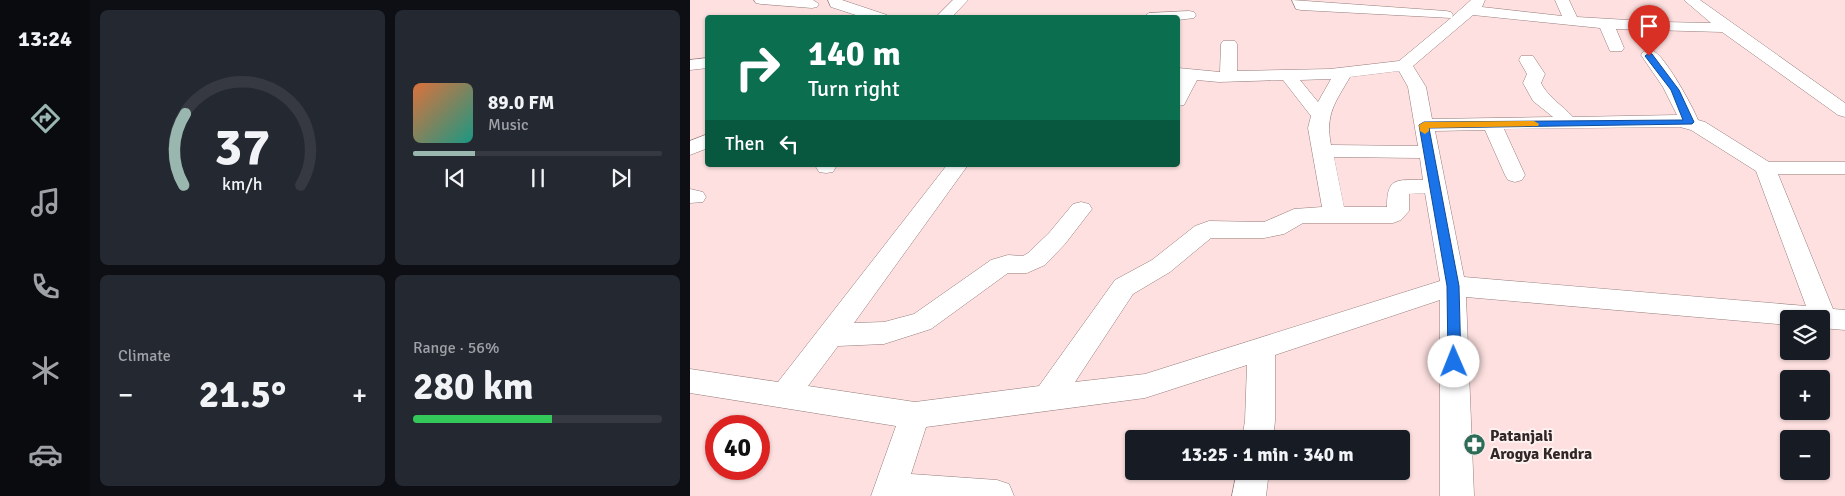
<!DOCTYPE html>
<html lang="en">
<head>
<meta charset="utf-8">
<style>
  body { margin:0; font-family:Signika,sans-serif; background:#242831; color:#f1f3f6; height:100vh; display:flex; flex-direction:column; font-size:19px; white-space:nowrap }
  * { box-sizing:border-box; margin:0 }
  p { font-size:16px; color:#9ea1a6 }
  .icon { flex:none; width:28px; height:28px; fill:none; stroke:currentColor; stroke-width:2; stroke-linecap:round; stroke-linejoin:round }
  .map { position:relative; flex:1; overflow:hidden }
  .sheet { display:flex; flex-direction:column; gap:10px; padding:10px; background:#0d0f14; width:600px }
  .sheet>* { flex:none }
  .banner { position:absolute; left:15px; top:15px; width:475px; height:152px; border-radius:5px; box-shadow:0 1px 4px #0004; background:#0b6e4f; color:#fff; overflow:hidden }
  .buttons { position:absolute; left:1090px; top:310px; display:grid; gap:10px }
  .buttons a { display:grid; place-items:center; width:50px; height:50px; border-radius:5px; background:#171b24; box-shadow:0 1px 4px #0004; font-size:25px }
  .speed { position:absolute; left:15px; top:415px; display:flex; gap:10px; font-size:25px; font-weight:700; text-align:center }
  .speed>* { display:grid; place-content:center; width:65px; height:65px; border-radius:50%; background:#171b24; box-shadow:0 1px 4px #0004; line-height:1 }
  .speed .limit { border:8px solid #d22; background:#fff; color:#111 }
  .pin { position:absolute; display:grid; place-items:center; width:42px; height:42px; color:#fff; margin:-51px -21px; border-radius:50% 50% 50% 0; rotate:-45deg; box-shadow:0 0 5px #0007 }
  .pin .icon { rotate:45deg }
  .me { position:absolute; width:55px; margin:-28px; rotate:359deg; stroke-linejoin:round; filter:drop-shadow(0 0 4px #0008) }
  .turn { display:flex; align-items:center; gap:18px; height:105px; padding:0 20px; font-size:22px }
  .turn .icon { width:65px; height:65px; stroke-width:2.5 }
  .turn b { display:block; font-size:35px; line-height:42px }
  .then { display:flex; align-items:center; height:48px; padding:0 20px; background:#0003; gap:10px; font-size:19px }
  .big { font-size:38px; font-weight:700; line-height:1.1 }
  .sheet .card { flex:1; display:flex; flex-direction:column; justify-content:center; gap:8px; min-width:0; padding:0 18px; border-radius:8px; background:#242831 }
  .sheet .dial { align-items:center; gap:0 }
  .dial svg { height:130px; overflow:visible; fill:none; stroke:#363941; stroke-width:7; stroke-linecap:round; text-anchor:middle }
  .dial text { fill:#f1f3f6; stroke:none }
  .song { display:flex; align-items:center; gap:15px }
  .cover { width:60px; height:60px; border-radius:8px; background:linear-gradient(135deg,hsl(20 70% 55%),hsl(170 70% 35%)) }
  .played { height:5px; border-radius:2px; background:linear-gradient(90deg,#99b6af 25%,#363941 25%) }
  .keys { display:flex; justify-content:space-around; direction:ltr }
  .heat { display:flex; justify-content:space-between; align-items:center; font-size:28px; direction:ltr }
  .charge { height:8px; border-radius:4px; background:linear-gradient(90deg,#34c759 56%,#363941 0) }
  .sheet .tiles { flex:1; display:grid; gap:10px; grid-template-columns:repeat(2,1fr) }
  .trip { position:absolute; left:435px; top:430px; width:285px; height:50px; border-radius:5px; background:#171b24; box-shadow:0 1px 4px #0004; font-weight:700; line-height:50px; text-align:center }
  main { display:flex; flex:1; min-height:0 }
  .tabs { display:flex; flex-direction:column; width:90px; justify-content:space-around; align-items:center; background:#090b0e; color:#9ea1a6 }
  .tabs .icon { width:35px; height:35px }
  .tabs .selected { color:#99b6af }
  .tabs b { font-size:22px; color:#f1f3f6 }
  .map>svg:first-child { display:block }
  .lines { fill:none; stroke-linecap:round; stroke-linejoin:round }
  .minor-casing { stroke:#967c7b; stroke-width:1 }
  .minor { fill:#fff; fill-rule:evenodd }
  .route { fill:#1a73e8; stroke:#114b97 }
  .slow { fill:#f59e0b }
  .labels { text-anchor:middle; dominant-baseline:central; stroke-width:4; stroke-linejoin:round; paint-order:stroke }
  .near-poi-label { font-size:16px; font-weight:bold; fill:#312726; stroke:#fef2f1; text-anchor:start }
</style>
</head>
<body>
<main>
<nav class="tabs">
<b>13:24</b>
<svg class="icon selected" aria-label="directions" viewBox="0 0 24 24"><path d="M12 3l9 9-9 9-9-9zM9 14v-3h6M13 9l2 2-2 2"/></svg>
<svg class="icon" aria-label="music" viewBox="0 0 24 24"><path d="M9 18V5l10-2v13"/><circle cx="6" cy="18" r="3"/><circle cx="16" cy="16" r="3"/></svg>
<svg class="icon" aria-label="phone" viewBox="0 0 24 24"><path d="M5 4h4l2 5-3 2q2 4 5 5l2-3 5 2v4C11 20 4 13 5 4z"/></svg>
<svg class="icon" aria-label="climate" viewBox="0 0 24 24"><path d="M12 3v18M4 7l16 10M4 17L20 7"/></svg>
<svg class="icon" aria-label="car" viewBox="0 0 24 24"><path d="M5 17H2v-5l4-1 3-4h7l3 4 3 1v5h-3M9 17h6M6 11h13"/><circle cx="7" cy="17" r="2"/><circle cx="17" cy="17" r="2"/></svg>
</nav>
<section class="sheet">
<div class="tiles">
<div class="card dial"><svg viewBox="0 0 100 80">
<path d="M14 69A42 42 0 1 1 86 69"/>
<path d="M14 69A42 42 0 0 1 15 25" stroke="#99b6af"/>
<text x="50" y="56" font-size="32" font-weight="700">37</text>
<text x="50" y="72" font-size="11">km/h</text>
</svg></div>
<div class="card">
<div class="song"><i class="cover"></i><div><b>89.0 FM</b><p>Music</p></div></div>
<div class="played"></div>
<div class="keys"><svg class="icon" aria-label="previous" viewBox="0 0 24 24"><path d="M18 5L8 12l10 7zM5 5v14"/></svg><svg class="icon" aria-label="pause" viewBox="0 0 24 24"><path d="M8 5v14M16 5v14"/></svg><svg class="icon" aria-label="next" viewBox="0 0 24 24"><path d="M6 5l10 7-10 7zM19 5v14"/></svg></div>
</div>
<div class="card"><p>Climate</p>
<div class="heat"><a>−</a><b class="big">21.5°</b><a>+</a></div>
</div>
<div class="card"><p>Range · 56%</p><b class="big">280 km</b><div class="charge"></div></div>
</div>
</section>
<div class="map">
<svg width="1155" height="496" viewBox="0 0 1155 496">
  <rect width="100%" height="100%" fill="#fde0df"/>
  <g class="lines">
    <defs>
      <path id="minor" d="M64,0h59l6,4 -2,3 -5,1 -51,-4 -5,-1z
        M138,0h14l45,15 2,3h-24l-34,-11z
        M263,0h15l-17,18h-16z
        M602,0l154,11 5,1 2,3 -1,2 19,-17h14l-3,7 80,9 -7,-16h14l8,17 85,5 49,1 -27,-23h16l145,103v14l-7,-2 -116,-83 -106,-3 8,19 -2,3h-12l-10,-23 -127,-13 -60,51 13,21 6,32 121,-2 -20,-16 -10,-18 4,-9 -8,-14 2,-4h12l12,18 -4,9c7,14 21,22 32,34l104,-2 -14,-28 -22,-32 2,-3c4,-1 8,-3 12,0 12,8 37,53 43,68l7,2 64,40h76v12h-67l55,135 12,1v20l-24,-2v-9h-32v6l-323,-28 8,199h-34v-196l-165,55v66l-2,18h-31l3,-18 2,-56 -102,33 -219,29 -15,47 86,6 12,4 5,12h-143l25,-70 -206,-33v-24l88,13 169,-217h21l-114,158 30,-1 30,-8 77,-54 17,-5 15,1 5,-3 21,-20 24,-29 8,-2 8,2 3,5 -27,35 -20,21 -18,8h-19l-77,56 -47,15 -46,2 -30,40 107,16 124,-16 76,-106 37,-20 43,-34 14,-5 55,1 30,-13 28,-2 -14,-79 3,-12 -28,-36 -64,2 -22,-2 -13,25 -6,1v-22l2,-6h-2v-10l42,4 1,-28 2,-3h12l2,3v27l93,-2 69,-8 52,-43 -150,-8 -5,-1zM709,71l9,16 10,59 -87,-1c-6,-31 4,-42 19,-68zM641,79l-13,23 -18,-22 30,-1zM990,127l11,3 65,41 50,135 -342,-29 -29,-146 50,-1 20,45 3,5 7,2 7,-2 3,-5 -21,-46zM644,157l86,1 3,22c-27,0 -36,-3 -36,27h-43zM735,193l15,88 -295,93 -70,8 58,-88 37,-22 41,-34h53l20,-4 19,-11h90l8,-3 8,-9v-17z
        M499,11l5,1 2,3 -2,3 -16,2v-2h-36l7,-5z
        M18,58v10l-18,2v-10z
        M18,134v14l-18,7v-14z
        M127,165h20l-4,7 -7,1 -7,-1 -3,-5z
        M0,189l13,3 3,5 -3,5 -13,1z
        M547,471h32l-3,25h-34z"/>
    </defs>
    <use href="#minor" class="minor-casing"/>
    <use href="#minor" class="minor"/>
  </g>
  <path class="route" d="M959,53l3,1 27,36 15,32 -2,2 -263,4 30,158 2,76 -2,4 -5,2 -5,-2 -1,-4 -1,-76 -28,-161 5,-3 259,-2 -12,-30 -26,-34z"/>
  <path class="slow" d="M844,121l5,3 -1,2 -109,2v3l-4,3 -5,-3 -1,-6 5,-3z"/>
  <defs>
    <symbol id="pharmacy-disc" viewBox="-11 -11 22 22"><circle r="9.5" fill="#2e6c58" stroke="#fef2f1"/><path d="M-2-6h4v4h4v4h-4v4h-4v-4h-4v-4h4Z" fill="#fff"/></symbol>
  </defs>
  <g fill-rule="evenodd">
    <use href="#pharmacy-disc" x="772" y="432" width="25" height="25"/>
  </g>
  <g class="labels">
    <g class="near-poi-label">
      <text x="800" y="436">Patanjali<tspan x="800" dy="18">Arogya Kendra</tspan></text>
    </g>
  </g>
</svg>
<div class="buttons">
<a><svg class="icon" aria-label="layers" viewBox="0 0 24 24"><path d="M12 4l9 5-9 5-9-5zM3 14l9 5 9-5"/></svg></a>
<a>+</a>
<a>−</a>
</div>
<div class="speed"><div class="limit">40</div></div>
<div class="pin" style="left:959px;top:56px;background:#d93025"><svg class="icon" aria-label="arrive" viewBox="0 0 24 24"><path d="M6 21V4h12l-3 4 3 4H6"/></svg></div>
<svg class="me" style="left:764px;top:362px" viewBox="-20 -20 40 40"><circle r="19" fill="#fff"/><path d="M0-13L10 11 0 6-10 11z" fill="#1a73e8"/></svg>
<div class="trip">13:25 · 1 min · 340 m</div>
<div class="banner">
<div class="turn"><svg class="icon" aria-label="right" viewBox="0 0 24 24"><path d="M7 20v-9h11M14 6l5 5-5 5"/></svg><div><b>140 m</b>Turn right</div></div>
<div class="then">Then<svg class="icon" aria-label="left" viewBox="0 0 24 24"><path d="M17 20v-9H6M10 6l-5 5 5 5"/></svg></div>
</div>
</div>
</main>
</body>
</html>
